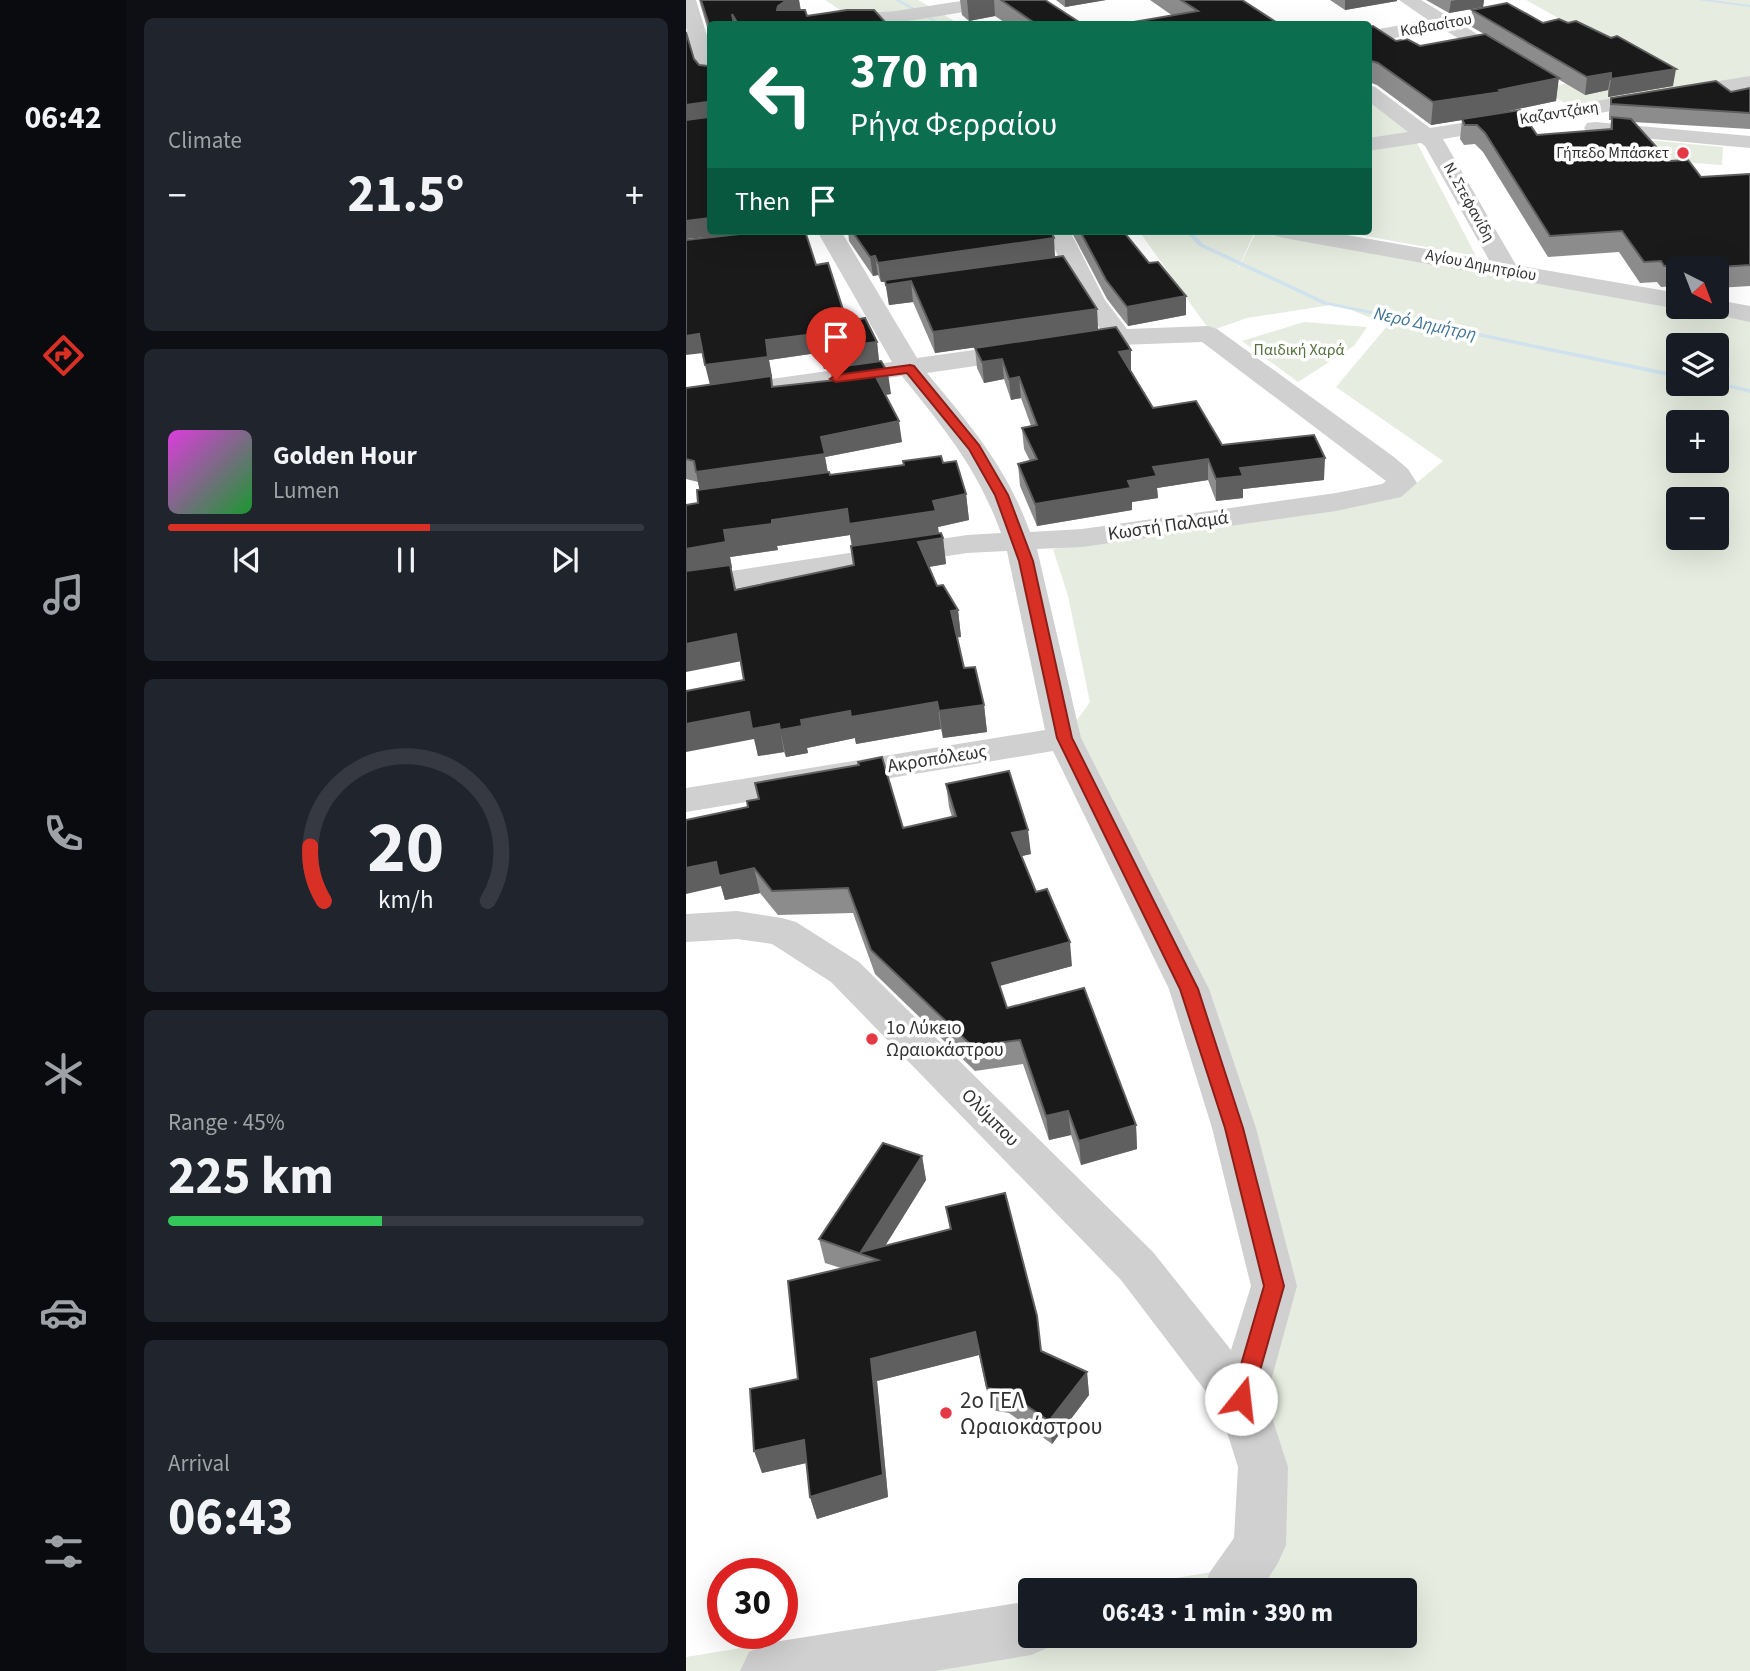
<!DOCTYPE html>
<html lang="en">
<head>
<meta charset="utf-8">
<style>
  body { margin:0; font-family:"Source Sans 3",sans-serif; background:#20242c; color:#f1f3f6; height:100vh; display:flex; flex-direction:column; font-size:26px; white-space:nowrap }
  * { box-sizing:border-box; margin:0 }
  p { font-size:23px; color:#9ea1a6 }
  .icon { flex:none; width:38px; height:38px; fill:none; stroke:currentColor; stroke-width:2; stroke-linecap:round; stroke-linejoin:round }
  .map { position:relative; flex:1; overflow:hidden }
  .panel { display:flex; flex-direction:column; gap:18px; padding:18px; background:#0d0f14; width:560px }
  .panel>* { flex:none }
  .guide { position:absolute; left:21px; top:21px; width:665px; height:214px; border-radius:7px; box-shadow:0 7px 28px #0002; background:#0b6e4f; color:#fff; overflow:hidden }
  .needle { width:46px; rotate:138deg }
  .controls { position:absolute; left:980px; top:256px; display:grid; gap:14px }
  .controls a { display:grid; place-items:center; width:63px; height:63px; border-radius:7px; background:#171b24; box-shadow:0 7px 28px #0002; font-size:35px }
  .speed { position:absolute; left:21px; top:1558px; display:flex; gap:14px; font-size:35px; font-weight:700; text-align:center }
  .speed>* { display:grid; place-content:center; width:91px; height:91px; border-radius:50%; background:#171b24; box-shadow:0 7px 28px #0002; line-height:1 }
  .speed .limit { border:10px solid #d22; background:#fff; color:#111 }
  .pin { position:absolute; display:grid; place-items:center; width:60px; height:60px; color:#fff; margin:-72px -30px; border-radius:50% 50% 50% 0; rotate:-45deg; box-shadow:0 0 7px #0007 }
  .pin .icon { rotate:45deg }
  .me { position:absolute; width:77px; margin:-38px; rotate:16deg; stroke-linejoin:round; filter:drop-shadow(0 0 5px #0008) }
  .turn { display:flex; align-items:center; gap:24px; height:147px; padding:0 28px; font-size:32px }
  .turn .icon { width:91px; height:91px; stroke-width:2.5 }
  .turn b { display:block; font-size:49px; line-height:60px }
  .then { display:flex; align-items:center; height:66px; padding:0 28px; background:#0003; gap:14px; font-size:26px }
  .big { font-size:52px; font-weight:700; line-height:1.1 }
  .panel .tile { flex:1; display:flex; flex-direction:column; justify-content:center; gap:10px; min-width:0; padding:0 24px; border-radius:10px; background:#20242c }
  .panel .dial { align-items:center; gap:0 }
  .dial svg { height:182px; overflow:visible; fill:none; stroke:#363941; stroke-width:7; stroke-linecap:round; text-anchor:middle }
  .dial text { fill:#f1f3f6; stroke:none }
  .song { display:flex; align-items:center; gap:21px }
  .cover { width:84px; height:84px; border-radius:10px; background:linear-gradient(135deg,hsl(300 70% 55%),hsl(130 70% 35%)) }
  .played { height:7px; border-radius:4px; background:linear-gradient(90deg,#d93025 55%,#363941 55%) }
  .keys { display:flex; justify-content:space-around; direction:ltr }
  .heat { display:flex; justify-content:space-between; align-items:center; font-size:38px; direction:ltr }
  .charge { height:10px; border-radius:5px; background:linear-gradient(90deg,#34c759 45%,#363941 0) }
  .trip { position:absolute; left:332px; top:1578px; width:399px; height:70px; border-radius:7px; background:#171b24; box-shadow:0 7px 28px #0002; font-weight:700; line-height:70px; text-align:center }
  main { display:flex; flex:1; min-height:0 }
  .tabs { display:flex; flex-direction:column; width:126px; justify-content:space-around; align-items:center; background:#090b0e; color:#9ea1a6 }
  .tabs .icon { width:49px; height:49px }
  .tabs .current { color:#d93025 }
  .tabs b { font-size:32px; color:#f1f3f6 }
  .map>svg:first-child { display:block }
  .green { fill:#e6ecdf; fill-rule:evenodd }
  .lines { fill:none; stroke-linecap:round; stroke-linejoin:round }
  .stream { fill:#cfe2ee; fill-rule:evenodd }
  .minor { fill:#d0d0d0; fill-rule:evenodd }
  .wall { fill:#8c8c8c; fill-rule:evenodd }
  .shaded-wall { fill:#5f5f5f }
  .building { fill:#1a1a1a; stroke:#5f5f5f; stroke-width:2 }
  .route { fill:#d93025; stroke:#8d1f18; stroke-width:2 }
  .poi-dot { fill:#e63946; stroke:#fff; stroke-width:2.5 }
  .labels { text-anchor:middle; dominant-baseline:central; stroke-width:7; stroke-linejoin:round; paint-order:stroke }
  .far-street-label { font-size:16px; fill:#333; stroke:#fff }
  .far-poi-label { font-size:16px; fill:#333; stroke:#fff; text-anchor:end }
  .far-park-label { font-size:16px; fill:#56703f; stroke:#fff }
  .far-water-label { font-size:18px; font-style:italic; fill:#3f7597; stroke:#fff }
  .street-label { font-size:19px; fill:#333; stroke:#fff }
  .poi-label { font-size:19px; fill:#333; stroke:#fff; text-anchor:start }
  .near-poi-label { font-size:23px; fill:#333; stroke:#fff; text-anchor:start }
</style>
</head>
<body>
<main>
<nav class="tabs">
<b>06:42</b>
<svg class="icon current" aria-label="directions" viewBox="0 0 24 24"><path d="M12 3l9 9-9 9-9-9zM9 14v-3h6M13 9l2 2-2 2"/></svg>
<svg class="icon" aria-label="music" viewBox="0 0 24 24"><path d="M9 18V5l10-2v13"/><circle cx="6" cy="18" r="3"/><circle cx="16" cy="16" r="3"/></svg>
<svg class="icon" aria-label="phone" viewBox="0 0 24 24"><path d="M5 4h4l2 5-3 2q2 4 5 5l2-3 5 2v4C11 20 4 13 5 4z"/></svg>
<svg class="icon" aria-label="climate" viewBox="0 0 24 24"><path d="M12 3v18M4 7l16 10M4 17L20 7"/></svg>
<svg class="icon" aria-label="car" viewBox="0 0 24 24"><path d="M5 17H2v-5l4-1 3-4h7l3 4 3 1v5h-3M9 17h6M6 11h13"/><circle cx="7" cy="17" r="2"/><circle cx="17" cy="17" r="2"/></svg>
<svg class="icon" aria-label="filters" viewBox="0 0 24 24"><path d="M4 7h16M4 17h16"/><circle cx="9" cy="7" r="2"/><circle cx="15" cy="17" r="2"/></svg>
</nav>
<section class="panel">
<div class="tile"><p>Climate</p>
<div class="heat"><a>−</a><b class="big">21.5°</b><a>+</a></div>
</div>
<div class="tile">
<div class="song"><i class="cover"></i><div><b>Golden Hour</b><p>Lumen</p></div></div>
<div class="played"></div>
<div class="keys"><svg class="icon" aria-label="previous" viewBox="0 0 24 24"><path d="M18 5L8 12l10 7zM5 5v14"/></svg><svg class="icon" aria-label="pause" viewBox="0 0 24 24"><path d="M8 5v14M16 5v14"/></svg><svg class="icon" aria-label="next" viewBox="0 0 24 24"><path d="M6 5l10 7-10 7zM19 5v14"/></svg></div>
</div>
<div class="tile dial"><svg viewBox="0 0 100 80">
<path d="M14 69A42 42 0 1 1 86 69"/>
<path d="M14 69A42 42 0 0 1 8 45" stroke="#d93025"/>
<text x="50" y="56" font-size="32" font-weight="700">20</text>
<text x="50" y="72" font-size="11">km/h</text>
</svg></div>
<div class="tile"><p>Range · 45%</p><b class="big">225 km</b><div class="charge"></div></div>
<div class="tile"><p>Arrival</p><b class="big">06:43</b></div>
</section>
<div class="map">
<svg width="1064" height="1671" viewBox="0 0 1064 1671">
  <rect width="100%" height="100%" fill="#fff"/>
  <path class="green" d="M139,0h93l38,22 13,2h-53l-20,-13 -48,4z
    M840,0h224v86l-170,26 -39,-23 123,-27 -86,-33z
    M683,97l48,37 -48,8z
    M961,140l76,7 -1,18 -79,-6z
    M731,143l59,113 -138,-25h30l1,-81z
    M453,231h116l-22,49 23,-48 51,6 443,81v1352h-1064v-14l345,-56v35h374v-45h-308l115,-19 24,-32 5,-76 -9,-101 20,-81 -37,-153 -42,-136 -109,-255 26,-36 -22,-106 -15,-47 348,-53 42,-35 -107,-74 52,-62 -51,-21 -90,14 -37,13zM992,345h39v38h-39zM992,422h39v38h-39zM992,499h39v38h-39z
    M618,322l63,5 -13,19 -56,36 -56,-41z"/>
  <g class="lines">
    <path class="stream" d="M209,0h5l42,24h-4z
      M1012,0h13l39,5v2z
      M499,231h6l12,13 124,58 351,72v4l-355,-74 -124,-58z
      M1031,382l33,7v4l-39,-10h6z"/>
    <path class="minor" d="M0,0h10l14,45v36l-7,-2 -3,-4 -14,-47z
      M281,0h43l-9,6 -105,17 -114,1 9,-6 105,-7z
      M713,0h22l28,17h15l2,4 -3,4 59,38 -3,4h-14l-62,-38 -75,14v-12l60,-11z
      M1064,76v12l-307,51 73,126 162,28v13h9l-9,3 -394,-71 -8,-2 -4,-5h52l165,29 -64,-114 -4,-3 -53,8v-13l40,-6 -40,-31v-16l7,2 55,41z
      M909,122l155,14v12l-163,-15 -3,-5 3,-5z
      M131,231h24l76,127 185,-26 -29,-45 -27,-56h24l35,69 22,29 81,-3 9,3 177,128 14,12 9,14 -16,14 -65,14 -254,36 -45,2 44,189 128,251 47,139 41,158 -31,113 22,68 -2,78 -8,18 -18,28h-58l8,-19 24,-34 4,-71 -18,-57 -99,-130 -290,-298 -59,-38 -35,-5 -51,3v-28l51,-3 45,7 14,4 63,40 294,290 78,98 20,-64 -39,-158 -43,-139 -116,-238 -367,61v-24l359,-58 -38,-179 -40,2 -281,43v-18l281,-43 34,-2c-24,-66 -56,-103 -99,-157l-216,31v-16l206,-29zM516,342l184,139 -4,3 -46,9 -254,36 -52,3c-24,-66 -60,-107 -103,-159l193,-28z
      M1031,300l33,6v16l-51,-11 -3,-5h21z
      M345,1601v35h24l-5,11 -19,8 -96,16h-195l9,-19 19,-9z"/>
  </g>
  <path class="wall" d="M13,0h100l2,10 6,6 80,8h-177v207l106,34 31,57 30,20 2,19 12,33 -6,1 17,47 -77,15 3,15 2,3 113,-12 23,31 3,26 -31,7 1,6 4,5 3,26 -17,3 8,19 21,24 3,27h-4l7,31 20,37 3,27 -44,6 -2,-9 -85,15 -1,-6 -48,10 1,5 -22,4 -2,-5 -26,4 -17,-95 -43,-158 2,-13 -2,-8 -12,-3v-91l24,-3 -16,-326 5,6 9,1 1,-32zM131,353l7,16 6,-1 2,12 -59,7 -4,-27zM164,535l4,30 -118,24 -5,-21h1l-2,-11 48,-7 -1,-4z
    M274,0h85l37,24h-75l-12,-8 -26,5 -7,-6z
    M370,0h50l-41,7z
    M464,0h92l37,24 -106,-8z
    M644,0h67v1l-52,9z
    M740,0h58l-1,7 -34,6z
    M786,10l71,13 130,63 -65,11v-7l-23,5 -27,-16 -2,22 -57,12 38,22 73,-5 1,-10h-2v-6l2,-16 120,-6 19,-4v41l-117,-7 36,39 32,16 49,-3v112l-33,2v-20h-39v20l-2,-2 -15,1 -4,-5 -17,1 -21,-31 -71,5 -65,-105 -8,-8 -11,1 -4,-6 2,-19 -31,5 -54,-40 -8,-3 -1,-55 28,14 24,5 64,-12 -14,-8z
    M162,231h203l4,26 42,52 1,21 -163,23 -22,-51 -24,3 -4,-23h-4l-3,-7 -5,1 -24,-35z
    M385,231h52l26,32 37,33v19l-58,11 -21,-27z
    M289,348l156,23 22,37 69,37 102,35 -81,9v9l-27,3 -8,-21 -51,8 1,10 -26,4v8l-95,16 -17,-40 -2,-22 12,-3 -6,-12 -2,-21 9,-2 -10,-28 -10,2 -7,-21 -20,4 -7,-15z
    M260,784l85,70 -10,2 15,36 36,74 -72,20 7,22 129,117 1,24 -56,16 -10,-30 -22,5 -26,-76 -48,7 -100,-97 -22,-61 -75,2 -18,-22 -35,7 -4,-14 -35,-66 217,8 49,-11 -3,-10z
    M236,1156l4,24 -41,66 65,-17 -4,-22 95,144 46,21 2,23 -37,49 -43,-31 -18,-3 -12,-55 -102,26 11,116 -71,22 -7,-22 -4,-34 -44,10 79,-205 -16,-5 -6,-24z"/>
  <path class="shaded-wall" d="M101,0h12l2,15 -24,-5 1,-4z
    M281,0h27l1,16 -26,5z
    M379,0h41l-41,7z
    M659,0h52v1l-52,9z
    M770,0h28l-1,7 -34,6 2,-12z
    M682,60h2l-1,22z
    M990,69l-3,17 -65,11 3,-18z
    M925,73l-3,17 -23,5 2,-18z
    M873,78l-3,23 -57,12v1l-68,11 2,-23 66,-12z
    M22,102l2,17 -24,3v-17z
    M24,218v13h63l-87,8v-18z
    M368,238l1,19 -174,25 -3,-19z
    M189,256l3,19 -5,1 -3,-19z
    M225,281l2,21 -24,3 -3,-20z
    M500,296v19l-58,11 -1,-19z
    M411,309l1,21 -163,23 -2,-21z
    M13,334l4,19 -17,2v-19z
    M128,334l3,19 -48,7 3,16 -62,9 -5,-20 61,-25z
    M191,342l2,19 -55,8 -3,-20z
    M445,350v21l-11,2 -1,-21z
    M316,359l2,20 -20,4 -2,-21z
    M202,373l3,21 -13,2 -3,-21z
    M333,377l2,21 -10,2 -2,-21z
    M213,421l3,21 -77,15 3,18 -128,18 -4,-21 125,-35z
    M639,458l-1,22 -81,9v9l-27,3v-22l24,-11z
    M522,459v21l-51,8 1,10 -26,4v8l-95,16 -2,-22 93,-23 25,-14z
    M280,494l3,26 -31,7 1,10 -86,13 -3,-15 -73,11 1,4 -48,7 2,11h-1l5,23 -50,-15v-27l38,-19 48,-10 75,-11 86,-8z
    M257,538l3,26 -24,4 -4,-26z
    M272,610l3,27 -7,1 -3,-27z
    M50,634l6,27 -56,11v-28z
    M251,702l4,27 -85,15 -1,-6 -48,10 1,5 -22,4 -6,-27 21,-10 49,-9z
    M298,705l3,27 -44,6 -4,-27z
    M63,712l30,12 5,28 -26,4 -4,-17 -68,13v-28z
    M342,830l3,24 -17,4 -2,-25z
    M30,862l38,6 6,25 -35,7 -4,-14 -35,8v-26z
    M384,942l2,24 -77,21 -3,-24z
    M382,1111l3,24 -22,5 -3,-24z
    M450,1125l1,24 -56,16 -2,-24z
    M236,1156l4,24 -49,79 -16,-7z
    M289,1332l4,23 -102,26 11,116 -71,22 -7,-22 61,-138z
    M401,1372l2,23 -37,49 -3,-23z
    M118,1440l7,22 -49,11 -8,-22z"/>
  <path class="building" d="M15,0h86l-9,6 -1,4h28l2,6 40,-6h27l13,14h-149l-6,-10 2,10h-24v194l-24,3v-101l23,-3 -1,-15 -22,3v-73l8,27 5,6 9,1 2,-38z
    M315,0h44l37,24h-46z
    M495,0h61l37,24h-157l76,-13z
    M821,3l36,20 16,-4 9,4 8,-2 35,17 6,-2 59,33 -65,10v-6l-24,4 -115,-67z
    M687,26l23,15 11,-2 13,7 65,-12 74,44 -60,12 2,2 -68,10 -55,-39 -10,-3v-33z
    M1030,81l15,11 19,-4v25l-139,-9v-6z
    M834,110l17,25 75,-6v-12l19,2 38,42 19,-1 13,17 49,-3v91l-45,3h-22l-3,-3 -16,1 -3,-5 -17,1 -22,-31 -72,5 -65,-103 -8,-8h-12l-3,-6z
    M81,231h38l11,34 12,-2 19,59 18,-4 12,24 -56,7 -7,-15 -48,6 2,17 -63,8 -6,-31 -13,2v-96z
    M166,231h199l3,7 -176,25 -3,-7 -5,1z
    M394,231h43l26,32 9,-1 28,34 -59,11 -21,-27z
    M377,256l34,53 -164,23 -22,-51 -25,4 -1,-5z
    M430,327l15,23 -12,2 34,56 43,-7 26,44 92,-10 11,23 -85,10 3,8 -27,3 -8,-20 -55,8 4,9 -29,5 3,7 -96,16 -17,-40 19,-5 -15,-31 15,-3 -18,-48 -10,2 -7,-20 -20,3 -7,-14z
    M195,361l7,12 -13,2 24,46 -78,16 4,17 -129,18 -2,-11 -8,-2v-71l85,-12 1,11 64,-7 -6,-12z
    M255,456l2,7 13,-2 10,33 -33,7 3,10 -87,13 -2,-15 -75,11v4l-48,6 2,12 -40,7v-44l12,-2 -1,-13 132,-18 1,3 74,-10 -1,-4z
    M255,533l2,5 -25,4 19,44 6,-1 15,25 -7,1 13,57 11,-1 9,38 -45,6 -2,-9 -86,15 -1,-6 -49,9 1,6 -22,4 -1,-6 -27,5 -3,-17 -63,12v-33l58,-11 -8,-46 -50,10v-73l44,-6 5,25 119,-25 -3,-19z
    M196,757l21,71 53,-12 -10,-32 63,-13 19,59 -16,3 24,59 11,-3 23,53 -78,21 15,45 77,-20 52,137 -57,16 -11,-30 -22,5 -26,-76 -48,6 -101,-96 -23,-62 -76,3 -18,-23 -35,8 -3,-14 -30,6v-48l62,-13 -1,-6 12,-2 -4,-16 104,-18 -1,-3z
    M197,1143l39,13 -61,96 90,-23 -5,-22 59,-14 32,123 4,35 46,21 -38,49 -44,-30 -18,-3 -12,-56 -104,27 12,116 -73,22 -6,-57 -50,11 -4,-62 48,-10 -10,-98 90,-21 -59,-21z"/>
  <path class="route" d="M224,365l4,1 65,79 29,50 25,66 39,177 126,251 45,139 41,158 -32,113 -3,6 -8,3 -7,-3 -3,-6 33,-113 -39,-158 -45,-139 -123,-251 -38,-177 -24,-66 -26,-46 -62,-76 -71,9 -6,-3 6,-4z"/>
  <g class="poi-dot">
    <circle cx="997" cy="153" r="7"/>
    <circle cx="186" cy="1039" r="7"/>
    <circle cx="260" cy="1413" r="7"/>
  </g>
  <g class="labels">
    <g class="far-street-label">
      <text transform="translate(750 25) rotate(-10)">Καβασίτου</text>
      <text transform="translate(873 113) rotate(-9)">Καζαντζάκη</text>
      <text transform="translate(783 202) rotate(61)">Ν. Στεφανίδη</text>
      <text transform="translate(795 265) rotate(11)">Αγίου Δημητρίου</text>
    </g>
    <g class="far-poi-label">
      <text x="983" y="153">Γήπεδο Μπάσκετ</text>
    </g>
    <g class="far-park-label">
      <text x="613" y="350">Παιδική Χαρά</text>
    </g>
    <g class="far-water-label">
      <text transform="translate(739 324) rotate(12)">Νερό Δημήτρη</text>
    </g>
    <g class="street-label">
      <text transform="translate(482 526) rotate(-8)">Κωστή Παλαμά</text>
      <text transform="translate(251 759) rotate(-9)">Ακροπόλεως</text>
      <text transform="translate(304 1118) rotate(45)">Ολύμπου</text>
    </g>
    <g class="poi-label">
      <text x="200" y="1028">1ο Λύκειο<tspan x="200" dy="22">Ωραιοκάστρου</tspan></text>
    </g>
    <g class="near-poi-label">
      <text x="274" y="1400">2o ΓΕΛ<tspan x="274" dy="26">Ωραιοκάστρου</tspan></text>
    </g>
  </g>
</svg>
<div class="controls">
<a><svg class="needle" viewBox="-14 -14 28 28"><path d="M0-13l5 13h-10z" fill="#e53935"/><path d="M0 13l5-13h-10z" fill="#9ea1a6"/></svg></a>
<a><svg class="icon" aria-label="layers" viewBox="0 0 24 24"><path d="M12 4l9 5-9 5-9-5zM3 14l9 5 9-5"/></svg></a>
<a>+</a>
<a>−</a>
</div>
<div class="speed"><div class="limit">30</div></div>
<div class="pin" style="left:150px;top:379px;background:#d93025"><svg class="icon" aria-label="arrive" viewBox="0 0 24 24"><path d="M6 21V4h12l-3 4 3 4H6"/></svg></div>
<svg class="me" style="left:555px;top:1399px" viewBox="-20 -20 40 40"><circle r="19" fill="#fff"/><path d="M0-13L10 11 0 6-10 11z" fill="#d93025"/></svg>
<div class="trip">06:43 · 1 min · 390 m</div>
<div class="guide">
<div class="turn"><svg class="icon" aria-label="left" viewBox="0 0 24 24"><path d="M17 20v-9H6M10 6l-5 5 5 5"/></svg><div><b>370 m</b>Ρήγα Φερραίου</div></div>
<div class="then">Then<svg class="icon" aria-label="arrive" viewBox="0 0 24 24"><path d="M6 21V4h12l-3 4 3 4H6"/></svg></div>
</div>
</div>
</main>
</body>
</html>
